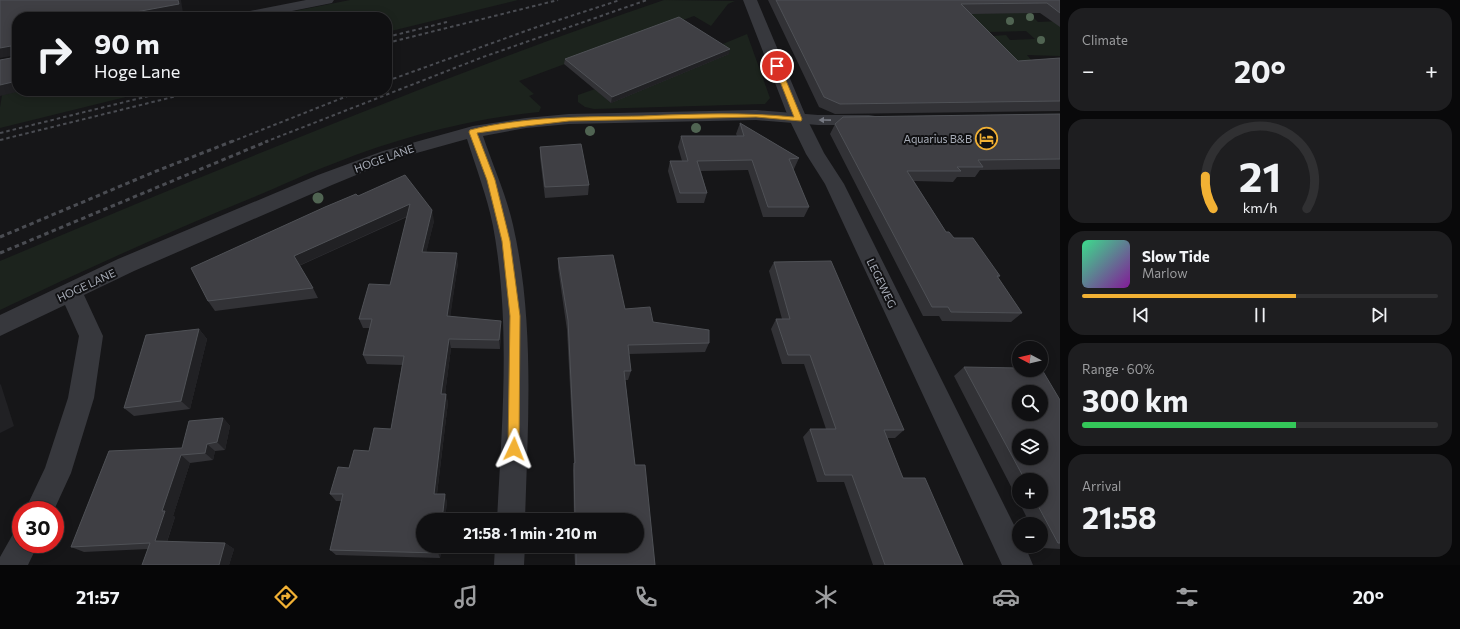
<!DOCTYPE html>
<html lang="en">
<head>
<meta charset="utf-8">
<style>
  body { margin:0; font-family:Commissioner,sans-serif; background:#1e1e20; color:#f1f3f6; height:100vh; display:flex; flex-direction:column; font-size:15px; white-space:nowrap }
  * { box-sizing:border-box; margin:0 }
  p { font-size:13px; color:#9c9d9f }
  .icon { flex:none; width:22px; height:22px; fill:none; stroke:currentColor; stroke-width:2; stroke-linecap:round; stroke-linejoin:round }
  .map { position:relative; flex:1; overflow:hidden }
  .drawer { display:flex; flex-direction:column; gap:8px; padding:8px; background:#09090a; width:400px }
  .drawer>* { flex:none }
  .guide { position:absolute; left:12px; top:12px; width:380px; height:84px; border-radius:16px; box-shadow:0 2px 10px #0003,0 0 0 1px #303032; background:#101012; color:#f1f3f6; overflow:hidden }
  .needle { width:26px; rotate:277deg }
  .buttons { position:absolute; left:1012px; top:341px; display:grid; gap:8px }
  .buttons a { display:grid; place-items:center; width:36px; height:36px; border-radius:50%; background:#101012; box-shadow:0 2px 10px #0003,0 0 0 1px #303032; font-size:20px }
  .speed { position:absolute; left:12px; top:501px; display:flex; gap:8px; font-size:20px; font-weight:700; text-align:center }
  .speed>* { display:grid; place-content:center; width:52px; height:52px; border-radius:50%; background:#101012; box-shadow:0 2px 10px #0003,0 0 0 1px #303032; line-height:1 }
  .speed .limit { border:6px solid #d22; background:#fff; color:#111 }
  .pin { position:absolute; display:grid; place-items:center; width:34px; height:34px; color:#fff; margin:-17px; border:2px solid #fff; border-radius:50%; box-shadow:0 1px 4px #0007 }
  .me { position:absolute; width:44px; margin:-22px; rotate:2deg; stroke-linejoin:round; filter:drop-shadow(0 0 3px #0008) }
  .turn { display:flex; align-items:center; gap:14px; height:84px; padding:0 16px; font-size:18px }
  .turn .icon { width:52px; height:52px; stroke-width:2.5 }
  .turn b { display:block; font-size:28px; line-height:34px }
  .big { font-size:30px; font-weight:700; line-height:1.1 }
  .drawer .widget { flex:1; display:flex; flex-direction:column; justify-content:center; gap:6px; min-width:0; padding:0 14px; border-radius:16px; background:#1e1e20 }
  .drawer .dial { align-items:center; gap:0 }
  .dial svg { height:104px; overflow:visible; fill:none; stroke:#303032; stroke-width:7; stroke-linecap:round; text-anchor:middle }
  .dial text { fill:#f1f3f6; stroke:none }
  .song { display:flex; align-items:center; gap:12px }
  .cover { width:48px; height:48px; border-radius:6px; background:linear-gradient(135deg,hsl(150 70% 55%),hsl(290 70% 35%)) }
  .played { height:4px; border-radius:2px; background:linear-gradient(90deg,#f2b134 60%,#303032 60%) }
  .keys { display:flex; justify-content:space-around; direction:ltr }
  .heat { display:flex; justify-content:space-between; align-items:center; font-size:22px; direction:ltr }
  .charge { height:6px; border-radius:3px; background:linear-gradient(90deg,#34c759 60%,#303032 0) }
  .trip { position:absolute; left:416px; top:513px; width:228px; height:40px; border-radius:20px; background:#101012; box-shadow:0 2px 10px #0003,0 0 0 1px #303032; font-weight:700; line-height:40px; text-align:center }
  .menu { display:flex; height:64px; justify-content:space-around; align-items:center; background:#060607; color:#9c9d9f }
  .menu .icon { width:28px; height:28px }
  .menu .on { color:#f2b134 }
  .menu b { font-size:18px; color:#f1f3f6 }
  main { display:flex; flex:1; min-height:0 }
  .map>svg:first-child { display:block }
  .green { fill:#1c231d; fill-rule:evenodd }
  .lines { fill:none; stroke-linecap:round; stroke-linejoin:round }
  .minor { fill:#37383d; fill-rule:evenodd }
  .tertiary { fill:#37383d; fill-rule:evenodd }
  .rail-far1 { stroke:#4a4c52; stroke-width:2; stroke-dasharray:3.5 3; stroke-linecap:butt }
  .rail { stroke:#4a4c52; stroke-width:3; stroke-dasharray:4.5 3.5; stroke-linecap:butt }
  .tree { fill:#506452 }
  .wall { fill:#323236 }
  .shaded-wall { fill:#212124 }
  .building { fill:#3f3f44; stroke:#4f5156; fill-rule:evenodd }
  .oneway { fill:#757881 }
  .route { fill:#f2b134; stroke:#9d7322 }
  .labels { text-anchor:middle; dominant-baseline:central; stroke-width:4; stroke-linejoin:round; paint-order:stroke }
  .poi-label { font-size:11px; fill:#a8adb8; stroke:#111113; text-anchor:end }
  .street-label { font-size:11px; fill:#a8adb8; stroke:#111113 }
</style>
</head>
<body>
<main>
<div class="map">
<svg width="1060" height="565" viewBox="0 0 1060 565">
  <rect width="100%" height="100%" fill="#161618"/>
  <path class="green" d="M350,0h168l-131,32v-15h-122z
    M664,0l71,1 -7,3 -17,22 -17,-10 -175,65 15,13 -5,2 12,11 -2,5c-70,7 -139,25 -204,51 -28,10 -54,23 -81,34 -86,35 -170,73 -254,113v-49c114,-48 229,-96 345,-142 106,-42 212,-83 319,-119z
    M1029,13l9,9 22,-1v35l-33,-1 5,6h-13l-100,-47zM1026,31l9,8 -25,1 -4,-5 -13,1 -4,-4z
    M747,34l23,64 -5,6 -171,5 -9,-2 -7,-5v-7l17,-6 16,14 107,-57z
    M4,84l13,8 7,-1h126l-150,37v-21z"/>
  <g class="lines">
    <path class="minor" d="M306,0h28l-2,3 -70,14h-29l2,-3 5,-1z
      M756,110l62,5h51l6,1 3,4 -3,4 -6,1h-51l-62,-5 -187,4 -43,4 -43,8c10,30 23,58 30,89 22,96 15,197 12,295h-28c5,-97 14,-197 -4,-294 -6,-30 -17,-58 -26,-87l-72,20 -63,26 -198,86 -50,24 19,41 -9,62 -23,75 -17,37h-29l20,-42 23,-70 11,-62 -14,-31 -65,31v-21l118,-56 200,-84 65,-24 90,-25 53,-8 43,-4z
      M21,530v14h17l-10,21h-28v-8l13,-23z
      M495,546h30l-1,19h-30z"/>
    <path class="tertiary" d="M743,0h14l50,119 17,34 20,31 175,351v11h6l8,19h-31l-177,-381 -19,-30 -17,-35z"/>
    <path class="rail-far1" d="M387,37l60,-15
      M387,43l171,-43
      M387,81l147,-53 86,-28
      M0,133l169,-42
      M0,140l197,-49
      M231,142l129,-51
      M265,142l218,-85 164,-57"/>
    <path class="rail" d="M0,237l154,-65 79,-31
      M0,253l268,-112"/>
  </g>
  <g class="tree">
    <circle cx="1030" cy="17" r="4"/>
    <circle cx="1010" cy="21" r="4"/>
    <circle cx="1041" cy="40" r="4"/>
    <circle cx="696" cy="128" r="5"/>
    <circle cx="590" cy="131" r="5"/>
    <circle cx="318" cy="198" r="5.5"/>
  </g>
  <path class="wall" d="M768,0h292v27l-20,-14 -69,1 47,47 42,-3v53l-225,3 -16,-7z
    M729,54l-118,49 -47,-39 1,-5z
    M1060,114v55l-80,1 -5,7h-18l-4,5 -39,-1 32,51 54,44 -2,2 24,35 -11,9 -69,-1 -3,-5h-16l-93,-182 5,-10z
    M740,123l59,35 -5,11h-1l16,38 -5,10h-41l-15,-47 -47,1 6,22 -3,10h-27l-9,-32 2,-10h12l-4,-14 3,-11h56l-1,-2z
    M540,147l49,38 -1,10 -43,3 -5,-41z
    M358,196l76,25 -8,31 32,11 -8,53 51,14 -1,19 -49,-1 -6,46 3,8 -11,92 10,7 -2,19h-22l19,26 -2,12 -104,-3 -6,-5 11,-49h-5l-6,-7 19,-26 20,-17 22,-22 11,-64 -35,-1 -4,-9 7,-27h-7l-4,-9 31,-34 17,-68 -108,49 14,22 5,10 -103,13 -7,-10z
    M558,258l67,51 28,13 56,21 -4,9 -76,2 2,17 -3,9h-3l10,85 20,100h-80l-1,-19h63v-26h-63l-1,-50 1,-7 -7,-133 -9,-62z
    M774,262l130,168 -9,8h-8l16,40 60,87h-90l-29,-83h-27l-14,-45 7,-8h16l-22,-65h-22l-11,-35 5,-10h6l-13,-48z
    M199,329l8,10 -17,70 -56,7 -10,-8z
    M964,367l96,33v149l-17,-1 -2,-4v-20h-11l-11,-22h22v-22h-22v22l-65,-126z
    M223,418l7,8 -5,24 -10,1 -2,9 -23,3 -17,53 2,1 -8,25 58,1 9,6 -5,16h-87l6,-16 -64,3 -13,-5z"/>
  <path class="shaded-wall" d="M178,0h3l2,13 -21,4h-48v-1z
    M11,46l6,9 -17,3v-10z
    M730,49l-1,5 -118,49 1,-6z
    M17,81v10h4l-21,5v-11z
    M410,204l2,10 -114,52 -4,-10z
    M432,210l2,11 -10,41 -2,-10z
    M457,253l1,10 -9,63 -2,-10z
    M501,321v9l-1,19 -1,-9z
    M199,329l8,10 -17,70 -9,-8z
    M449,339l2,9 -7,54 -3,-8z
    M0,384l1,1 13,41 -14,7z
    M446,394l2,8 -12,99 -2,-7z
    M223,418l7,8 -5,24 -8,-8z
    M207,444l8,7 -2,9 -8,-7z
    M181,455l9,8 -17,53 2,1 -10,30 -10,-6 7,-30z
    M445,494l2,7 -2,19h-3z
    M225,543l9,6 -5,16h-10z
    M438,546h4l-2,12 -2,-5z"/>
  <path class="building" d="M0,0h178l1,4 -65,12v1h-97v64l-17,4v-25l11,-2v-12l-11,2z
    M776,0h284v13l-13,-10 -86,1 57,57 42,-3v43l-220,3 -16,-7z
    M679,17l51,32 -118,48 -47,-38z
    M1060,114v45l-82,1 5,7h-26l4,4h-54l39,61h3l5,6h19l27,38h-3l25,37 -71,-1 -3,-5h-16l-97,-183 8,-7z
    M740,123l59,35 -10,1 20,48h-41l-16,-47 -55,1 10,32h-27l-10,-32h18l-7,-25h63z
    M581,144l8,41 -44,2 -5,-40z
    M405,175l27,35 -10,42 35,1 -10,63 54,5 -2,19 -50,-1 -8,55h5l-12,100h11l-3,26h-19v26h15v7l-108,-3 13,-56h-13l8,-27 11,1 5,-18 15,1 5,-23 17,1 13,-73 -41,-1 9,-36h-13l10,-35 21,1 20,-81 -116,52 19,32 -105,13 -17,-33 134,-61 31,-13 2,2z
    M613,255l12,54 25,-2 3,15 56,8v13l-81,2 3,26h-7l11,94h10l10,100h-79v-19h61v-26h-62l-1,-57h1l-7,-143 -10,-62z
    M831,261l73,169h-20l19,48h22l38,87h-78l-33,-90h-27l-15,-46h26l-26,-74h-22l-12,-36h14l-16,-57z
    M199,329l-18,72 -57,7 22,-73z
    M964,367l55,1v2h22v-2l19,32v143h-2l-22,-41h5v-22h-16zM1019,392h22v22h-22zM1019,436h22v22h-22z
    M223,418l-6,24 -10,2 -2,9 -24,2 -19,56h3l-10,30 70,2 -6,22h-77l8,-22 -79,4 38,-96 73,-3 7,-27z"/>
  <defs><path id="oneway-solid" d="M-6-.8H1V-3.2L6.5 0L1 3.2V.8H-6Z"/></defs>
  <use class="oneway" href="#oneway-solid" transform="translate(825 120) rotate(-179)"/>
  <path class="route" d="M777,64l3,2 22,53 -1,2 -45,-4 -187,4 -43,5 -49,7 18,47 15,61 10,75 -1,133 -1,4 -4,2 -4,-2 -2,-4 2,-133 -8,-75 -15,-61 -18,-48 1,-2c55,-14 116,-13 172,-14 51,-2 101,-4 152,1l-20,-51z"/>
  <defs>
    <symbol id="hotel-ring" viewBox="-11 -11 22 22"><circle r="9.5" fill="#111113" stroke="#f2b134" stroke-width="1.5"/><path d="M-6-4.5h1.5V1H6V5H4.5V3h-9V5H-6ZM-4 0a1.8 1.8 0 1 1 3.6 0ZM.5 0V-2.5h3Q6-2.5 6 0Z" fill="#f2b134"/></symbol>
  </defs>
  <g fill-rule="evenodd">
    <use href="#hotel-ring" x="974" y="126" width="25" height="25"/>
  </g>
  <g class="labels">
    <g class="poi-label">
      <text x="972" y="138">Aquarius B&amp;B</text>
    </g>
    <g class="street-label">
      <text transform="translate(384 158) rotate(-20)">HOGE LANE</text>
      <text transform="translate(882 283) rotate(64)">LEGEWEG</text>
      <text transform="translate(86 285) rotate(-25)">HOGE LANE</text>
    </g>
  </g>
</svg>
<div class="buttons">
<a><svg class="needle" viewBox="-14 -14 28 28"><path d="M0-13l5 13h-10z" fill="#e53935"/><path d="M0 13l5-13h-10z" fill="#9c9d9f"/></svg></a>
<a><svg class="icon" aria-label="search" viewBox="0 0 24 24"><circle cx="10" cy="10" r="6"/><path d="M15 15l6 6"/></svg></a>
<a><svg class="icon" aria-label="layers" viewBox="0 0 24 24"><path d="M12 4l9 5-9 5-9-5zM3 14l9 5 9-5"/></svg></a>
<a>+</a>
<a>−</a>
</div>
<div class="speed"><div class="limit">30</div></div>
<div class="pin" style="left:777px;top:66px;background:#d93025"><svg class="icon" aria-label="arrive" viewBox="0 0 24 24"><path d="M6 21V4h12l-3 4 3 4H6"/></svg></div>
<svg class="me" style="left:514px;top:449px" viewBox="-20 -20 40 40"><path d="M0-17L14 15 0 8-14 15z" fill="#f2b134" stroke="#fff" stroke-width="4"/></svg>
<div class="trip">21:58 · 1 min · 210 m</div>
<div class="guide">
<div class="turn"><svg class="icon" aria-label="right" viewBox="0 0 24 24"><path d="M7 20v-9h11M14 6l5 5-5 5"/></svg><div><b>90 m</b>Hoge Lane</div></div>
</div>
</div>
<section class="drawer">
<div class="widget"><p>Climate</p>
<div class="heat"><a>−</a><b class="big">20°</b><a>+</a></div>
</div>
<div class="widget dial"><svg viewBox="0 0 100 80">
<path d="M14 69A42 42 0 1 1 86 69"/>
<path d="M14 69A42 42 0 0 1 8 44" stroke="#f2b134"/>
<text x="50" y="56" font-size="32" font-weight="700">21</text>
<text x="50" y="72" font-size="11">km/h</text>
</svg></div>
<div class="widget">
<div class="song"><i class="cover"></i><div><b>Slow Tide</b><p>Marlow</p></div></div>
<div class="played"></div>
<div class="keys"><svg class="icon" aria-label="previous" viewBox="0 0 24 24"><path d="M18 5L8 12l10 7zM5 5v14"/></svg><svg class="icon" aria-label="pause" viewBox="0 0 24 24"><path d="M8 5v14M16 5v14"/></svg><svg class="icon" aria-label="next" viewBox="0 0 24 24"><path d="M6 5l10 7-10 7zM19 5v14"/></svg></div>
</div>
<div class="widget"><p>Range · 60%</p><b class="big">300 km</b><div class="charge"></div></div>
<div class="widget"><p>Arrival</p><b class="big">21:58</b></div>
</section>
</main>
<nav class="menu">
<b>21:57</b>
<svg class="icon on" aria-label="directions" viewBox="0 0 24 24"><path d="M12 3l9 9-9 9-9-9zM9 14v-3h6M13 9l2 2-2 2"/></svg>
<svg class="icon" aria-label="music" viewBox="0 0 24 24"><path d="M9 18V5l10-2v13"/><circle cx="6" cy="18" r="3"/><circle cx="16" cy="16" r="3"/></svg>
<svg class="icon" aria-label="phone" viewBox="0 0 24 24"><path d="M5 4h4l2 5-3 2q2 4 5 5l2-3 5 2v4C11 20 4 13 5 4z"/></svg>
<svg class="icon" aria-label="climate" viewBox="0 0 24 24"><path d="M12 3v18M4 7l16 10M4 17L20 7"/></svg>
<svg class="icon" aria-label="car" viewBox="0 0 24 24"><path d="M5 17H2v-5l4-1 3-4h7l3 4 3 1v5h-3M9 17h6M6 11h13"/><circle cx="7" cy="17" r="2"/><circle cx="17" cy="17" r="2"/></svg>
<svg class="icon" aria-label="filters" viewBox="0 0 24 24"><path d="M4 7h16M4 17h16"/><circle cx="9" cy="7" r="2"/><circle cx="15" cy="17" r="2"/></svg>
<b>20°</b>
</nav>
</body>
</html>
